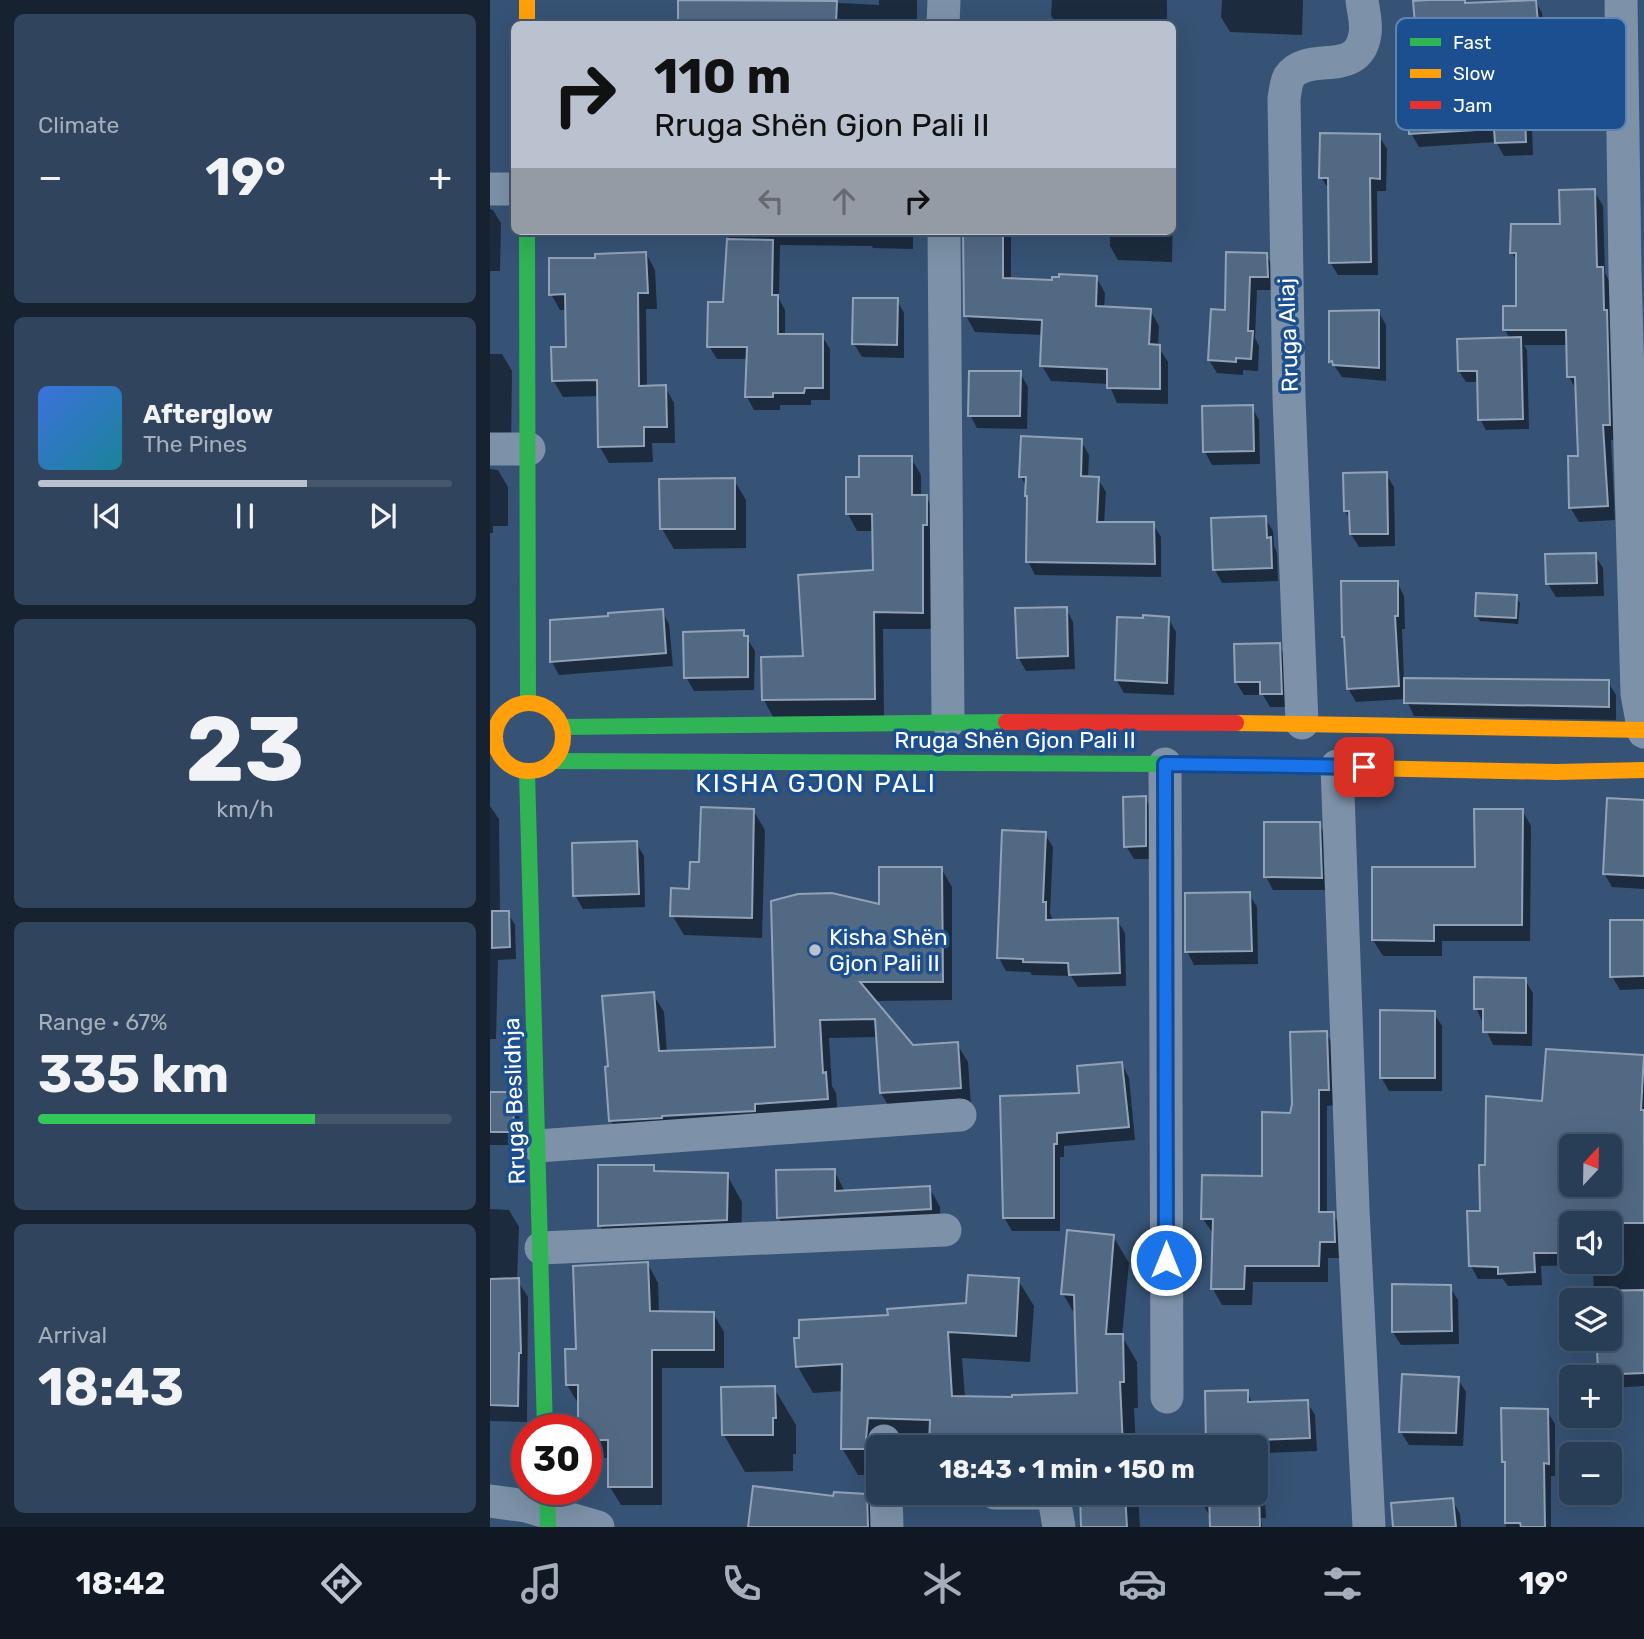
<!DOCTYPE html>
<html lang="en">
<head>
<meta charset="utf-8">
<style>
  body { margin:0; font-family:Rubik,sans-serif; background:#30455d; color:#f1f3f6; height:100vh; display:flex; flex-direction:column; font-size:26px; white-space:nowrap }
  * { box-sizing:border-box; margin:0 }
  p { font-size:23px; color:#a5aeba }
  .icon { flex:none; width:38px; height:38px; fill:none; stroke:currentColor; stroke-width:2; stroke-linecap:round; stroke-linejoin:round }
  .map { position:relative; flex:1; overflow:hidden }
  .details { display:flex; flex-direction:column; gap:14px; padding:14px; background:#162230; width:490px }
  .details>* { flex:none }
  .banner { position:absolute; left:21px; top:21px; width:665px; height:214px; border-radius:10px; box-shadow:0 7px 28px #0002,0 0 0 2px #44576d; background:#b9c2ce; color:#111; overflow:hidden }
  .needle { width:46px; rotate:22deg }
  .controls { position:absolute; left:1069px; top:1134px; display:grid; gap:14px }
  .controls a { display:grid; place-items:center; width:63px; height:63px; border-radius:10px; background:#283e57; box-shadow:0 7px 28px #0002,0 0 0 2px #44576d; font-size:35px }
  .speed { position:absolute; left:21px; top:1414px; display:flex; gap:14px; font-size:35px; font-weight:700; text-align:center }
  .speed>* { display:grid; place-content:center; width:91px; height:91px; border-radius:50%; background:#283e57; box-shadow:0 7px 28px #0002,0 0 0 2px #44576d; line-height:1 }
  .speed .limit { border:10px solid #d22; background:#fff; color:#111 }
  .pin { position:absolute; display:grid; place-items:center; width:60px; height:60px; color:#fff; margin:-30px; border-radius:14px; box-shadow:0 4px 10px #0006 }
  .me { position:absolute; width:77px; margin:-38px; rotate:0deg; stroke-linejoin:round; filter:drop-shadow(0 0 5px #0008) }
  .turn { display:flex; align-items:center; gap:24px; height:147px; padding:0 28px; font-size:32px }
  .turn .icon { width:91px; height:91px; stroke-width:2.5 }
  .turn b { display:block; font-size:49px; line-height:60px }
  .lanes { display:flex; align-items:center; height:66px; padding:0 28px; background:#0003; justify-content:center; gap:35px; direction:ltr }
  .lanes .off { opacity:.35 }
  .big { font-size:52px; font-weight:700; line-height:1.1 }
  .details .tile { flex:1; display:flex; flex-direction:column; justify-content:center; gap:10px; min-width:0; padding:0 24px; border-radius:10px; background:#30455d }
  .details .dial { align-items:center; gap:0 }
  .dial b { font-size:91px; line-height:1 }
  .song { display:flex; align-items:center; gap:21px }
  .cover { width:84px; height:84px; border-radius:10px; background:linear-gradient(135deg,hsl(220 70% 55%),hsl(190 70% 35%)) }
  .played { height:7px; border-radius:4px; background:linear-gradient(90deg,#b9c2ce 65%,#44576d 65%) }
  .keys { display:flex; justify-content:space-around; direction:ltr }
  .heat { display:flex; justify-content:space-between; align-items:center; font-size:38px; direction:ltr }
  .charge { height:10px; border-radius:5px; background:linear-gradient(90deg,#34c759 67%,#44576d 0) }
  .trip { position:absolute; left:376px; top:1435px; width:402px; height:70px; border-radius:10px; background:#283e57; box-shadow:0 7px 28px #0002,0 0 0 2px #44576d; font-weight:700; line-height:70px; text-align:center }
  .tabs { display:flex; height:112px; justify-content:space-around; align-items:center; background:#101923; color:#a5aeba }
  .tabs .icon { width:49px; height:49px }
  .tabs .active { color:#b9c2ce }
  .tabs b { font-size:32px; color:#f1f3f6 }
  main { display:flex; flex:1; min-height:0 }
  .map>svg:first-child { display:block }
  .shadow { fill:#0007; fill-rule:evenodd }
  .building { fill:#526984; stroke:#92a2b6; stroke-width:2; fill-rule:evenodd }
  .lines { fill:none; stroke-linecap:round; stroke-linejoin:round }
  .street { stroke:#7d92a8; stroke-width:33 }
  .fast { stroke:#30b455; stroke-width:16 }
  .slow { stroke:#ff9f0a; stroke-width:16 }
  .jam { stroke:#e5322d; stroke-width:16 }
  .route-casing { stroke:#114b97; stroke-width:18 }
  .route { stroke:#1a73e8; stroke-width:12 }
  .poi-dot { fill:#b9c2ce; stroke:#1b4f8f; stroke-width:2.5 }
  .labels { text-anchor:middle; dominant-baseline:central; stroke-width:7; stroke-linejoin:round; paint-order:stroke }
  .street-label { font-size:23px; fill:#fff; stroke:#1b4f8f }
  .poi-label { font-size:23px; fill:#fff; stroke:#1b4f8f; text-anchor:start }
  .quarter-label { font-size:26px; letter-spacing:2px; fill:#fff; stroke:#1b4f8f }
  .key { fill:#1b4f8f; stroke:#5f84b1; stroke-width:2 }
  .key-label { font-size:19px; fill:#fff }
</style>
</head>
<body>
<main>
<section class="details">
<div class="tile"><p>Climate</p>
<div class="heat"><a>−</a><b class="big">19°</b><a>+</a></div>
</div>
<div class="tile">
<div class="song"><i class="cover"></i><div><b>Afterglow</b><p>The Pines</p></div></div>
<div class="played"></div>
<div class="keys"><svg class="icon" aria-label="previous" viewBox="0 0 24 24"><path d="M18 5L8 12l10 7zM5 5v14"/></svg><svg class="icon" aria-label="pause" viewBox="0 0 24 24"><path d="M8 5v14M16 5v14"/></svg><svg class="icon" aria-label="next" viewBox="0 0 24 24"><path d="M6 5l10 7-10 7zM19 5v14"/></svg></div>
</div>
<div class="tile dial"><b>23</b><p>km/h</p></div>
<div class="tile"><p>Range · 67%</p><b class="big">335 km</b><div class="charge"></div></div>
<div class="tile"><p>Arrival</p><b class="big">18:43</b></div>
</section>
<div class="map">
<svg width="1154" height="1527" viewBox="0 0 1154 1527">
  <rect width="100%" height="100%" fill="#365274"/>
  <path class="shadow" d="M226,0h65l98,5v-5h38v24h-201z
    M562,0h115v24h-111l-5,-9z
    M732,0h81l-1,35 -72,-3 -9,-15z
    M956,0h18l3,5 68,-5 7,13 5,57 -17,1 3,84 -29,1 -8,-14 -77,5 -8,-14 12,-36z
    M889,136l8,13 -1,42h-9l1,84h-40l-8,-13 -1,-72 -8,-13z
    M1104,191l9,15 2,67 6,11 7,156h-7l4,80 -36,2 -9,-15 9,-50 -2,-66 -8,-14 -1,-32h-44l3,5 2,79 -43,1 -6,-11 -1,-37h-13l-7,-11 51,-32 -5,-9 13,-22v-45l-6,-10 50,-27z
    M682,208l1,1 -1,53 -54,-2 -8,-14v-15h62z
    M0,209l3,1 8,13 -1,48h-10z
    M239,231h184v18l-40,-1 -1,-2 -92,-1 -1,54 6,11v25l37,1 8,13v51h-19v5h-31v5h-26l-7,-13 1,-38h-31l-8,-13 16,-43 4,-31z
    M473,231h48v49l42,2 43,-5 9,16 -1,15 46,2 9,16 -1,20 10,16v42l-51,-1 -8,-19 -58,-3 -9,-15 1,-31 -68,-3 -9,-16z
    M156,253l9,17 2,39h-11l1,79 18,-1 9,16 1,40h-23l1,19 -44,1 -9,-16 -1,-51 -36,1 -10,-17 15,-32 -1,-38h-7l-9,-16 46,-34z
    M738,254l38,1 8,13v22h-17l-2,48 4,8 -1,25 -15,-1v5l-26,-2 -8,-13 18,-49z
    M407,300l7,13v45l-42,-1 -8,-13z
    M888,311l8,14v56l-44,-4 -11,-16z
    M0,354h12l10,17 -1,76 -21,2z
    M530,373l8,14 -1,42 -50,-1 -7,-13z
    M762,407l7,13 1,44 -48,1 -7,-13z
    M591,441l8,14 -1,23 10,1 8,13 -2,32h49l8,13v40l-126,-2 -7,-14 -1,-73 -6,-11z
    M421,458l10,17v22h5l10,17 -4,115h-49l1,87 -111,1 -9,-17 41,-42 69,-86v-41h-17l-9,-17 12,-36z
    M0,469l8,1 10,17v39h-15v7h-3z
    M896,474l8,13 1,59 -36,1 -8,-13v-13l-6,-10z
    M244,480l12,20v48l-72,1 -12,-20z
    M775,518l8,13 1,15 3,7 1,28 -56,2 -7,-13z
    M1105,555l8,13 1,28 -48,1 -8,-13z
    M907,582l7,14 1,33h-3l2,51 204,2 8,13v25l-202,-4 -8,-17 -50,3 -8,-14z
    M1026,597l4,6 -2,21 -38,-3 -4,-6z
    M576,608l7,14 2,47 -49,2 -8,-14z
    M172,611l7,13 4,42 -114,9 -7,-13 -1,-41 59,-4z
    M678,618l8,14 -2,63 -50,-2 -8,-14z
    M253,632l12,19 -1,39 -60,1 -8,-14z
    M789,645l7,14 2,48h-18l-7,-12h-19l-8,-13z
    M655,798l8,13v48h-19l-8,-13z
    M1154,805v84l-32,-2 -8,-14z
    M0,806l9,13 1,94h8l7,12 1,34 -18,1 -2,79h-6z
    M263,810l12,20 -3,108 -78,-3 -12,-20 19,-25 10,-27z
    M1032,810l9,16 -1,115h-88v15h-59l-10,-16 103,-71z
    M829,824l7,13 2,53h-55l-7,-13z
    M555,834l8,13 -3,66 3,8 64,-1 8,13 1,53 -48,1 -7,-11 -39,-1 -2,-3 -24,-1 -7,-13z
    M146,843l8,13 1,51 -62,2 -8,-14z
    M451,868l11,19v113l-79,1 39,46 45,-3 11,18 3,44 -79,6 -11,-19 -3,-56 -49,1 3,48 4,7 2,25 -217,22 -10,-19 -4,-53 46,-74 11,18 3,41 110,-4 104,-143z
    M759,894l8,13 1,57 -64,1 -7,-14z
    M1154,922v67l-24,1 -8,-14z
    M1035,980l8,13 -1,53 -39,-1 -17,-37z
    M944,1013l8,13v65h-53l-8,-14z
    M836,1033l9,16 2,56 -10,1v108h6l9,16 1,28h-15v24h-75l-1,23h-30l-9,-16 1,-54 -11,-16 61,-41z
    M1057,1051l97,6v329l-34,2v-11h-9l-1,-2 -1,-22 -3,-6v-8h14v-39h-16l-1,-35 -52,1 1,19 -34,1 -5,-7h-25l-7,-13 11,-54 4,-45 58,-64zM1082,1146h38v39h-38zM1082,1223h38v39h-38z
    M632,1064l7,14 6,62 -71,6v11h-4v74h-48l-8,-14 -2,-119 79,-3z
    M0,1094h22l7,13 1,38h-30z
    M163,1166l3,6 71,3 15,27 -1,45 -126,5 -15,-26z
    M344,1170l11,22 84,-5 11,20 1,21 -151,9 -11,-19z
    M0,1209l19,1 10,17 -2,53 11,17 -1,125 -37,-1z
    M623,1236l16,27 -7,73 15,26 1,46h-4l2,39h-203l-50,-3 -5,3v28h-20l-16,-27 1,-57 -30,2 -15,-26 92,-51 78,-12 50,-24 16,26 -4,56 -68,-4 3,40 114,-3 -2,-77 -14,-24z
    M158,1264l10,19 1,30h54l11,19v36h-62v137h-41l-11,-18v-29h-19l-5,-8v-20l-8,-27 -11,-18 10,-34z
    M960,1287l8,13 1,44 -58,1 -8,-13z
    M914,1376l54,3 8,13 -3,54 -54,-1 -8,-13z
    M284,1388l22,37v29h-3v17l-48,1 -21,-37z
    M757,1392l6,12 54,-2 8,13 2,36 -55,2 4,65h-5l1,9h-50v-8l-7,-11 -1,-15h52v-46h-48l-1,-54z
    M1057,1411l8,13v52h-4v51h-45l1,-61 -3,-5z
    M592,1493h56l2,34h-48l-10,-16z
    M376,1496l18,31h-135l86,-29z
    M962,1500l8,14 1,13h-67z"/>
  <path class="building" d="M188,0l159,1 -1,23h-158z
    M937,0h38v3l71,-3 5,57 -18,1 3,84 -31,1 -1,-14 -85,5 -2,-38 14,-1 -8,-94z
    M830,133l60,1v45l-10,-1 1,84 -42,1 -1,-85h-9z
    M1105,189l2,78h6l1,43h3l3,115h-7l5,81 -39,2 -1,-52h10l-3,-79h-8l-1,-47h-63v-24h13v-53h-6l1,-29h49l-1,-34z
    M473,231h40v47l49,2v-3h7v-3l38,2 -1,30 55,3 -2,35 11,1v44l-53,-1v-19l-67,-3 2,-46 -78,-4z
    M237,239l46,1 -1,55h6v39h45v54h-18l-1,5h-31v4h-28l2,-50h-40l1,-45h15z
    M156,252l2,41h-10l1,93 27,-1 1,42h-23v19l-46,1 -1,-67 -45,1 -1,-34h15l-1,-53 -16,1v-37h46v-4z
    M736,252l41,1 1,24h-18l-2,54h5l-2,28 -15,-1v4l-28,-2 3,-51 14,1z
    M363,298h45l-1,47 -45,-1z
    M889,310v58l-46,-3 -1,-4 -3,1v-51z
    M1031,337l2,82 -45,1 -1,-49h-19l-1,-32z
    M479,371h52l-1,45h-52z
    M763,405l1,46 -51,1 -1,-46z
    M531,436l61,3 -1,37 18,1 -2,45h57l1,42 -129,-2 1,-66h-2l1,-19h-7z
    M369,456h53v39h15v30h-4v88l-49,-1 1,87 -113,1 -1,-43 42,-1 -5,-81 75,-5 -1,-56h-26v-37h13z
    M897,472l1,62h-38l-1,-23h-5l-1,-38z
    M245,478v51h-75l-1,-50z
    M776,516l1,22 4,-1 1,31 -59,2 -2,-52z
    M1106,553l1,30 -51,1 -1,-30z
    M851,581h57v35h-3l4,70 -52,3 -3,-52h-2z
    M986,593l41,2 -1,23 -41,-2z
    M577,607l1,49 -51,2 -2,-50z
    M173,609l3,44 -116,9v-42l58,-4v-3z
    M653,615l26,2 -2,66 -52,-3 2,-63 26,1z
    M254,630v6h4v41l-64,1 -1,-46z
    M790,643l2,51h-22v-12h-25l-1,-38z
    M914,678l205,2v27l-205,-4z
    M656,796v50l-22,1 -1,-50z
    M1117,798l37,2v76l-41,-2z
    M211,807l53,2 -2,109 -82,-2 1,-28 18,1 1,-27h9z
    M984,809h49l-1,116h-88v16l-62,-1v-73h103z
    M774,822h56l2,56 -58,-1z
    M512,830l44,2 -3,70h3v18l72,-2 2,55 -51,2 -1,-12 -45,-1v-3l-26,-1z
    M147,841l2,53 -66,2 -1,-53z
    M389,867h63l1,115h-83l53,63 45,-3 3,46 -81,5 -5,-74 -55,1 3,53 3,-1 2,27 -73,5v7l-93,5v2l-53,3 -4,-54 3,-1 -6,-70 52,-4 5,59 116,-4 -4,-146 27,-7 34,-1 47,11z
    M760,892l2,59 -67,1v-59z
    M2,911h17l1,36 -18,1z
    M1120,920h34v56l-34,1z
    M984,977l52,1v55l-43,-1v-23h-9z
    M890,1010l55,1v67h-55z
    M837,1031l2,59h-10v122h15l1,30h-15l-1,24h-74l-1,23h-33l2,-70h-12l1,-44 60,1v-64l28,1 2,-9 -2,-72z
    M1056,1049l98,6 -3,55h3v113h-72v30h-38l1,19 -37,2v-7l-29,-1 -2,-55h13l-1,-46h6l1,-69 56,5zM1082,1146h38v39h-38z
    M632,1062l7,65 -72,6v11h-3v74h-51l-3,-122 79,-3 -2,-27z
    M0,1092h23l1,40h-24z
    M108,1165h56v6l74,2 -1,47 -129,6z
    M345,1169v22l95,-5 1,23 -154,9 -1,-48z
    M577,1230l47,5 -8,99h17l1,48h-4l3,65h-45v-6l-100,1v4h-49l1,-26 -62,-2 -3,31h-24l1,-85 -46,3 -2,-29h5v-18l89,-5 -1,-6 79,-6 2,-28 51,3 -3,58 -68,-4 4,64 60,1v-2l65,-2 -3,-98 -13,-1z
    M158,1262l2,49 64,1v38h-62v137h-44v-47h-22v-10h-8v-45h-12l-1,-36h11l-3,-83z
    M29,1278l2,75h-2l-1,53 -28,-1v-126z
    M902,1284l59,1 1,46 -60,1z
    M1154,1290v83l-46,2 -1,-28 -3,1v-9h16v-39h-17l-1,-9z
    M912,1374l57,3 -3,56 -57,-1z
    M285,1386l1,32h-3v17h-51l-1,-48z
    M758,1390v12l60,-2 2,38 -54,2v6l-50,1 -1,-56z
    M1011,1408l47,1 1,55 -5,-1 1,64h-24l-1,-4h-15v-61h-3z
    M263,1486l80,10 1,-4 33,2 1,33h-120z
    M590,1493h45l2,34h-46z
    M719,1493h50l1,34h-50z
    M963,1498l3,29h-63l-2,-24z"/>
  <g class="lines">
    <path class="street" d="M1131,0l4,271 12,423 7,38
      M453,24l1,-24
      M0,189h24
      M454,231l4,491
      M0,449h39
      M812,723l-13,-325 -5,-299c1,-6 2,-17 5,-22 20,-28 69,3 76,-43 2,-11 -2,-24 -3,-34
      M675,764l2,633
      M847,766l16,443 16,318
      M48,1146l422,-31
      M51,1248l404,-18
      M394,1441v6
      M396,1493l1,34
      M505,1493h50l9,5 5,29
      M0,1501l36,5 72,21"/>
    <path class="fast" d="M37,231l1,472
      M72,727l444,-5
      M63,761l612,3 197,4
      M37,772l18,658
      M57,1489l1,38"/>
    <path class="slow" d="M37,0v24
      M5 737a34 34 0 1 1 68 0a34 34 0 1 1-68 0Z
      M746,723l408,7
      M872,768l194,4 88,-2"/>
    <path class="jam" d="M516,722l230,1"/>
  </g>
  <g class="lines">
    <defs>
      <path id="route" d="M676,1260l-1,-496 199,3"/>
    </defs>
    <use href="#route" class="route-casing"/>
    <use href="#route" class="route"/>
  </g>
  <circle class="poi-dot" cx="325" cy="950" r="7"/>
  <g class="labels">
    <g class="street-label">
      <text transform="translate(798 335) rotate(-92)">Rruga Aliaj</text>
      <text x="525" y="740">Rruga Shën Gjon Pali II</text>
      <text transform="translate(24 1101) rotate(-92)">Rruga Beslidhja</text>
    </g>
    <g class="poi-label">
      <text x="339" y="937">Kisha Shën<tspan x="339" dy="26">Gjon Pali II</tspan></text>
    </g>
    <g class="quarter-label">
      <text x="326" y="783">KISHA GJON PALI</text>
    </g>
  </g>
  <rect x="906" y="18" width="230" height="112" rx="10" class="key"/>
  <rect x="920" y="38" width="31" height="8" fill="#30b455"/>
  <rect x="920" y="69" width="31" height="9" fill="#ff9f0a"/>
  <rect x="920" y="101" width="31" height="8" fill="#e5322d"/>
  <g class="key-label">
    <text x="963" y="49">Fast</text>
    <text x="963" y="80">Slow</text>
    <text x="963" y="112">Jam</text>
  </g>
</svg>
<div class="controls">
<a><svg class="needle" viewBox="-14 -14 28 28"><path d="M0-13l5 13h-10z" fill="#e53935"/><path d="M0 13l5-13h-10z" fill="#a5aeba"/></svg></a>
<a><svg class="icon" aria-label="sound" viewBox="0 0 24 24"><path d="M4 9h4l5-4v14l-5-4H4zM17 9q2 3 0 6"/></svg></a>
<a><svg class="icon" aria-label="layers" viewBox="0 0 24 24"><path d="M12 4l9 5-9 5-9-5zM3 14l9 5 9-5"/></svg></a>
<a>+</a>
<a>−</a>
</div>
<div class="speed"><div class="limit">30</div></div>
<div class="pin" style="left:874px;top:767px;background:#d93025"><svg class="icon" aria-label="arrive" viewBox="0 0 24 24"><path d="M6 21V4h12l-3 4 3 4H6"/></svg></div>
<svg class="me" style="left:676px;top:1260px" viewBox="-20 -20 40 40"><circle r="17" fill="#1a73e8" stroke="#fff" stroke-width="3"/><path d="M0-11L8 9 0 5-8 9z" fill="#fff"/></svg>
<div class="trip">18:43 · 1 min · 150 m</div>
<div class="banner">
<div class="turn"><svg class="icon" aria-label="right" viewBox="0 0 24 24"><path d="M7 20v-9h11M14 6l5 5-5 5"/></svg><div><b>110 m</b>Rruga Shën Gjon Pali II</div></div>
<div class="lanes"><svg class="icon off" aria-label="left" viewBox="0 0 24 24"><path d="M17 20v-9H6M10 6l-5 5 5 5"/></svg><svg class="icon off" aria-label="ahead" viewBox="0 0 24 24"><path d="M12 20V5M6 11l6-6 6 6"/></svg><svg class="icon" aria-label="right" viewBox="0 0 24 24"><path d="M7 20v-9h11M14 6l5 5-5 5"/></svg></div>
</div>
</div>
</main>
<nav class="tabs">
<b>18:42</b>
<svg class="icon active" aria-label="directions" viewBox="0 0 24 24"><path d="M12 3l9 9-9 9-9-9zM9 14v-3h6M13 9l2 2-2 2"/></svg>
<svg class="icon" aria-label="music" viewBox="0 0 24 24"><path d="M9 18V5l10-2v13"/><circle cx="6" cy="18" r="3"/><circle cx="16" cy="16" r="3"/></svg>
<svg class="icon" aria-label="phone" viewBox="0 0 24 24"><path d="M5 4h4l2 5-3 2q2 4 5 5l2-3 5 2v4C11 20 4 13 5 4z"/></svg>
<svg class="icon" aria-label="climate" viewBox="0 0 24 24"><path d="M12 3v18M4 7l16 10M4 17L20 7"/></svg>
<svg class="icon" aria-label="car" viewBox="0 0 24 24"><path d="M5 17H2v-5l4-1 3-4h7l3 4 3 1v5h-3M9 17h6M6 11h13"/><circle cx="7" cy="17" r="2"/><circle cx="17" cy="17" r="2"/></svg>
<svg class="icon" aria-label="filters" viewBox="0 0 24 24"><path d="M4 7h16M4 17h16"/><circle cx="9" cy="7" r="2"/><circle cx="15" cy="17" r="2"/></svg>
<b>19°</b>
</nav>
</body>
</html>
